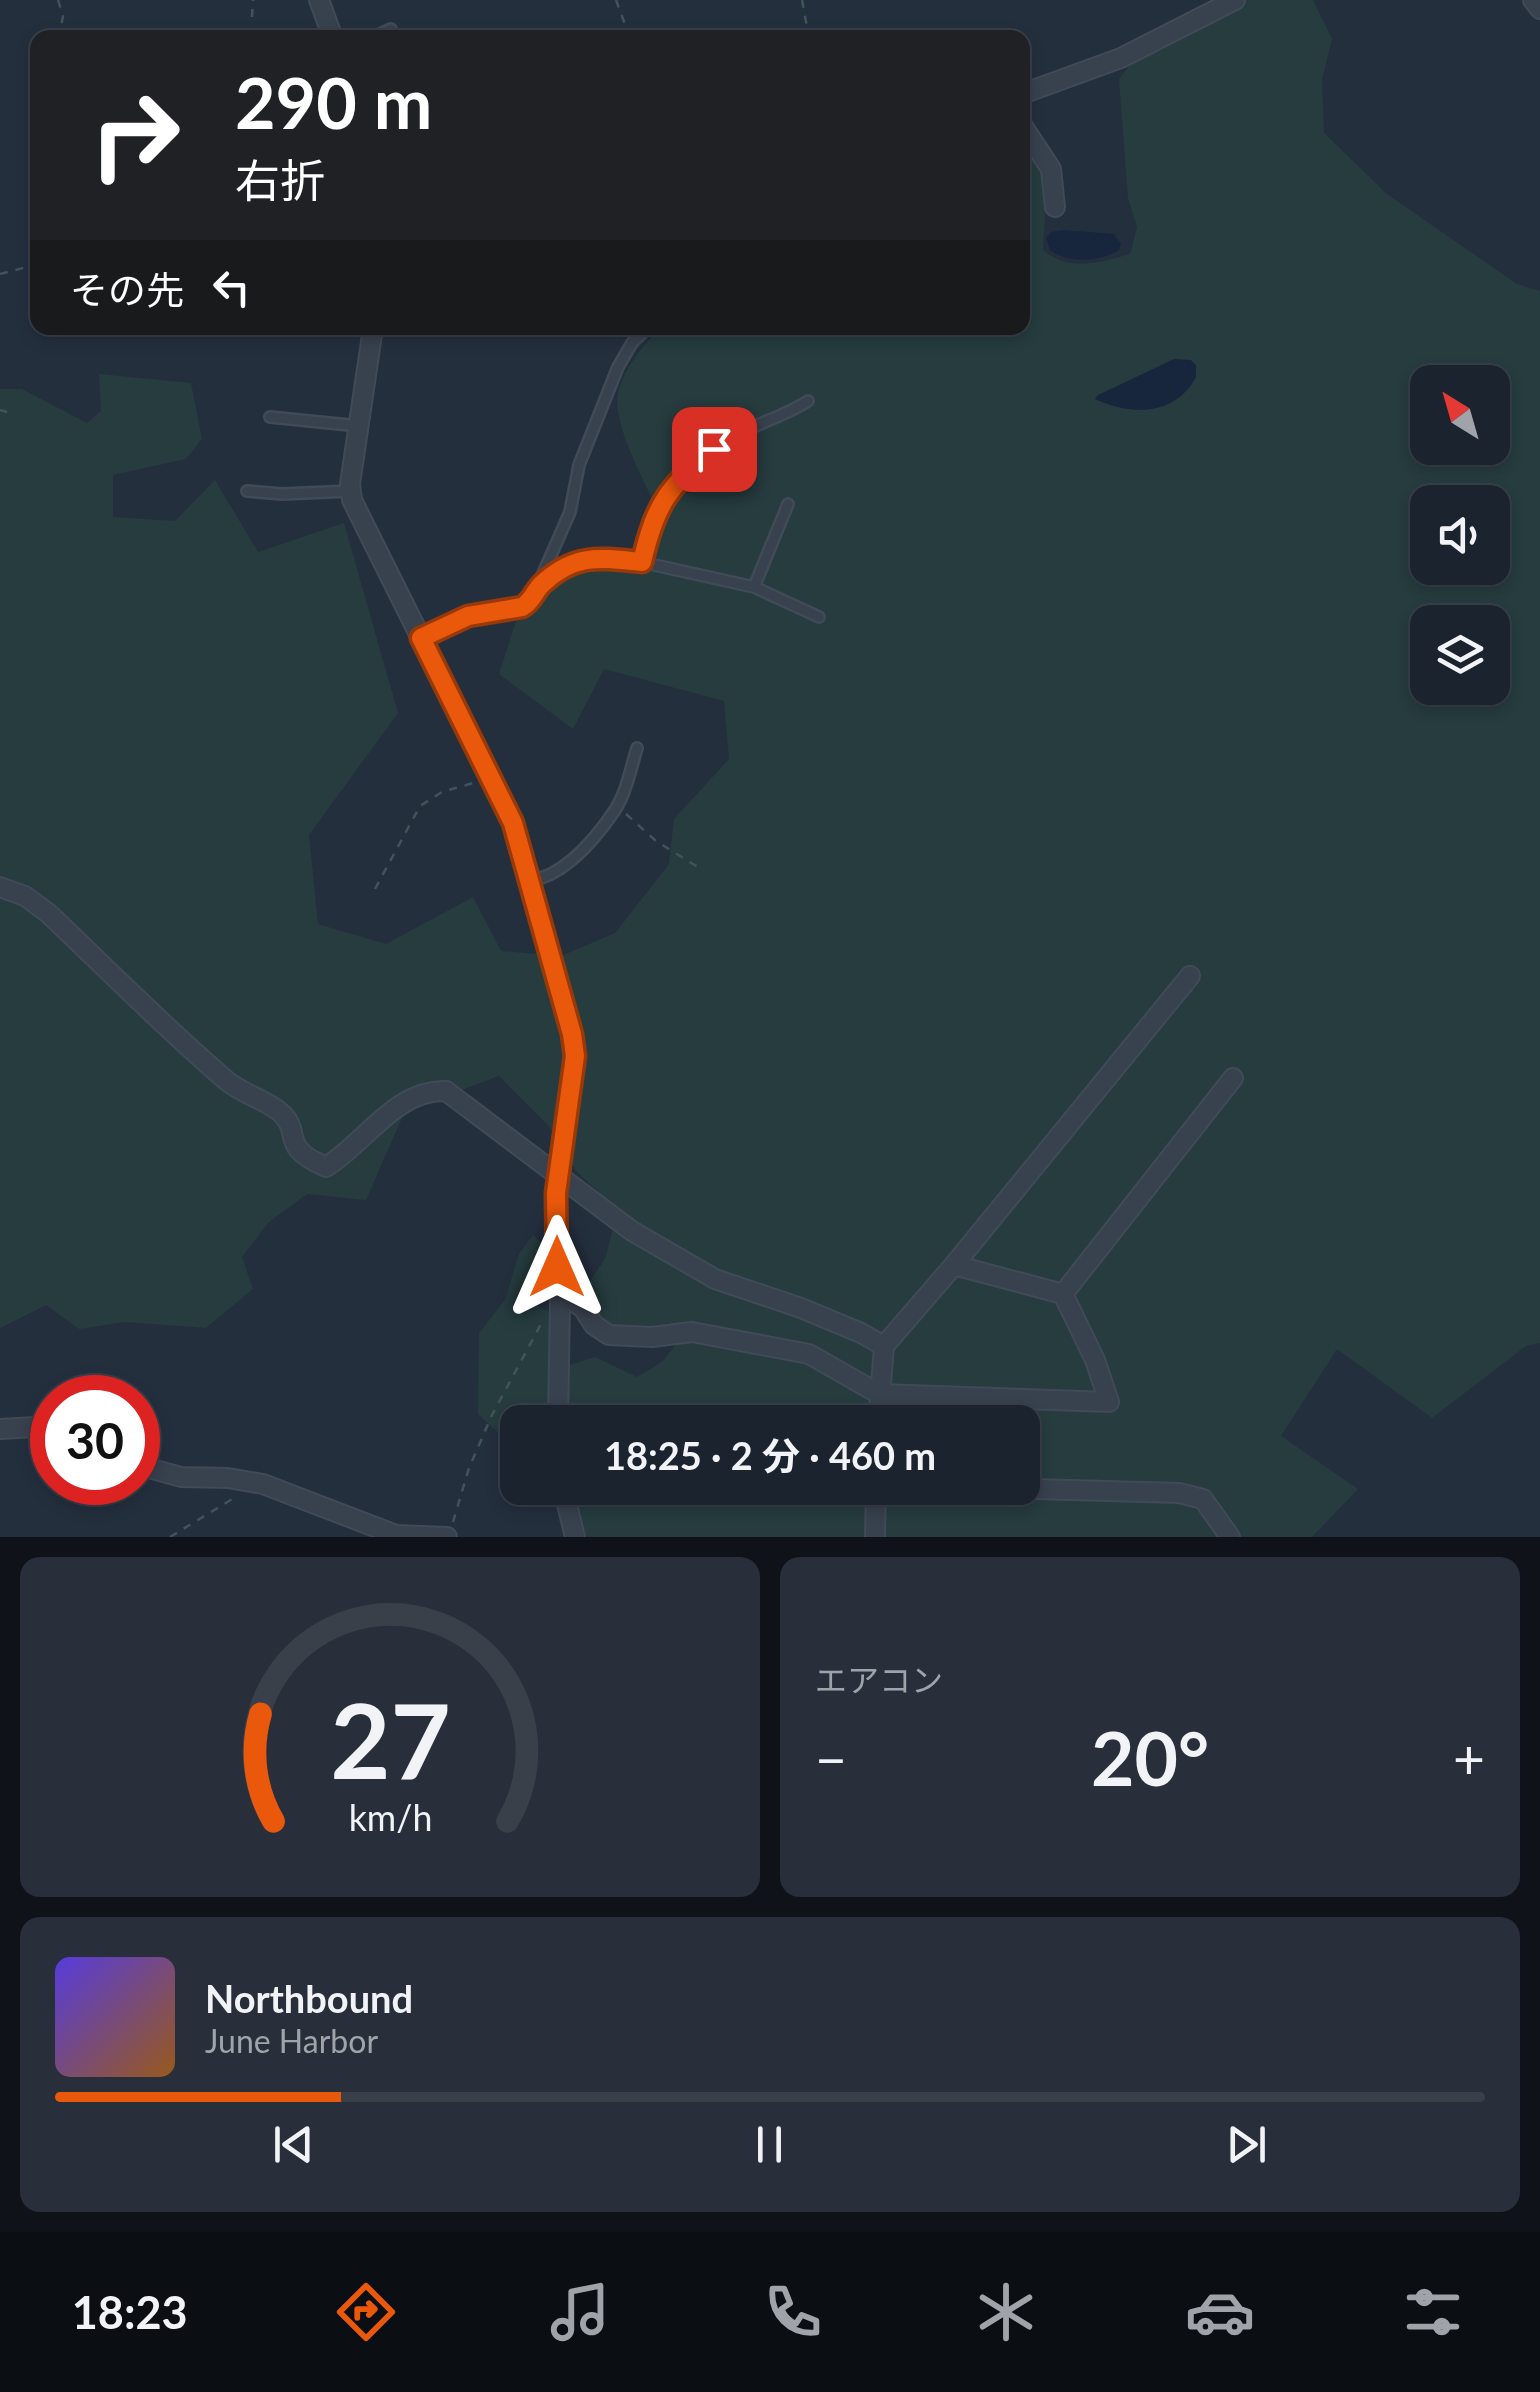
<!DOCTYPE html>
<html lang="ja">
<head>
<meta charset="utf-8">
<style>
  body { margin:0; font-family:Lato,"Noto Sans JP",sans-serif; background:#282f3a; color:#f1f3f6; height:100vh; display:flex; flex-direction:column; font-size:38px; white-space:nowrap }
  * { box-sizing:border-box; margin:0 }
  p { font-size:32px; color:#a0a4aa }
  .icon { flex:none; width:55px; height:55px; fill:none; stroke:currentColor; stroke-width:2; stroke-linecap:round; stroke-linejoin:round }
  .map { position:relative; height:1537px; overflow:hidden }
  .drawer { display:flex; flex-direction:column; gap:20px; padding:20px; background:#0f1319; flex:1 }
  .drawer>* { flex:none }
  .hud { position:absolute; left:30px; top:30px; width:1000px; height:305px; border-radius:20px; box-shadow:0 5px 15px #0003,0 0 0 2px #39404a; background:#202124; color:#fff; overflow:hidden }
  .needle { width:65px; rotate:323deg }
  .controls { position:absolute; left:1410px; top:365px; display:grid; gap:20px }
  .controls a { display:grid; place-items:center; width:100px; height:100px; border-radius:20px; background:#1b232e; box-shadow:0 5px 15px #0003,0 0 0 2px #39404a; font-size:50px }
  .speed { position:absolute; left:30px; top:1375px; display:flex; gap:20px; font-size:50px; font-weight:700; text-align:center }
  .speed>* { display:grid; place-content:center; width:130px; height:130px; border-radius:50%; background:#1b232e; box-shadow:0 5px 15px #0003,0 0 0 2px #39404a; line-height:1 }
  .speed .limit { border:15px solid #d22; background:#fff; color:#111 }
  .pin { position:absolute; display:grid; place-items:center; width:85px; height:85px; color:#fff; margin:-42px; border-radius:20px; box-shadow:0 5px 15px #0006 }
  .me { position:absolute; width:110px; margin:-55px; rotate:0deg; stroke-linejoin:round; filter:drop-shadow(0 0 8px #0008) }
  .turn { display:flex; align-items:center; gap:35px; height:210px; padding:0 40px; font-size:45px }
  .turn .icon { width:130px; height:130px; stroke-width:2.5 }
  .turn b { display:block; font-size:70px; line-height:85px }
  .then { display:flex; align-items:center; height:95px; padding:0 40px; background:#0003; gap:20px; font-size:38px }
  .big { font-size:75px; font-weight:700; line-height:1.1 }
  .drawer .tile { flex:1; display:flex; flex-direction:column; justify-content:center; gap:15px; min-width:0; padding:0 35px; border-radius:20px; background:#282f3a }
  .drawer .dial { align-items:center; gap:0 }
  .dial svg { height:260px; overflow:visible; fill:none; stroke:#39404a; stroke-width:7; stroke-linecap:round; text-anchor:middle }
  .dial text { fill:#f1f3f6; stroke:none }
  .song { display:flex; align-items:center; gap:30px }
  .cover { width:120px; height:120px; border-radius:15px; background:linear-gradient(135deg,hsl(250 70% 55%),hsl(30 70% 35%)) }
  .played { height:10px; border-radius:5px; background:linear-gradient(90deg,#ea580c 20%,#39404a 20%) }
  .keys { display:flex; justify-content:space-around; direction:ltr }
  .heat { display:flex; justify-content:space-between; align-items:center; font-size:55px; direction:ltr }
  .drawer .tiles { flex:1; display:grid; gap:20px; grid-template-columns:1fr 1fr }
  .tile:last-child { grid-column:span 2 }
  .trip { position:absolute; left:500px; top:1405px; width:540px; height:100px; border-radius:20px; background:#1b232e; box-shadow:0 5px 15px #0003,0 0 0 2px #39404a; font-weight:700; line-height:100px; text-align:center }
  .dock { display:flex; height:160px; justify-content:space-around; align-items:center; background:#0b0e12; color:#a0a4aa }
  .dock .icon { width:70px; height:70px }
  .dock .active { color:#ea580c }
  .dock b { font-size:45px; color:#f1f3f6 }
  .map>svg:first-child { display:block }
  .green { fill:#263c3f; fill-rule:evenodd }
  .water { fill:#17263c }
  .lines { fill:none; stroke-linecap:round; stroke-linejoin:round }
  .service-casing { stroke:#414a57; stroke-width:14 }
  .minor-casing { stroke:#414a57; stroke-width:22 }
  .path { stroke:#3f5557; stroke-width:2.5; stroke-dasharray:8 8; stroke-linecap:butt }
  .service { stroke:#38414e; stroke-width:9 }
  .minor { stroke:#38414e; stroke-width:18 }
  .route-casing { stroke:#983908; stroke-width:25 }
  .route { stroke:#ea580c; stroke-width:18 }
</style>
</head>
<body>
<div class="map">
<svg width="1540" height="1537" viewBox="0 0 1540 1537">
  <rect width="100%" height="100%" fill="#242f3e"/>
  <path class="green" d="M1246,0h67l19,39 -10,41 2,53 63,61 130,90 23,7v1052l-14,3 -94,72 -95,-69 -56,87 77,53 -46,48h-725l-14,-38 -53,-5 -2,-6h504v-66h-504l-1,63 -11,-45 -28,-26 1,-81 26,-33 14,-46 14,-19 16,15v20l-15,8 4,28 18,10 10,50 29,-9 42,20 25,-15 16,-20 -9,-19c-19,7 -54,14 -70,-2 -7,-7 -12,-19 -18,-27l24,-35 13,-49 -42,-39 -28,-46 -49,-49 -94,35 -39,89 -59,-6 -38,28 -27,35 11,32 -47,39 -81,-6 -46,7 -33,-24 -46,23v-939h22l65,34 14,-12 -2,-37 92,9 11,56 -16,20 -73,16v42l62,4 40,-41 43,72 86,-29 54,190 -89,122 9,89 68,20 87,-47 28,54 60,5 54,-23 54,-69 5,-45 55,-60 -5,-58 -120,-32 -31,60 -74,-55 28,-88 43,-28 75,10 17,-49c-14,-32 -50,-92 -44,-126 5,-23 26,-49 42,-65h362l1,-198 25,41 -5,79c26,22 56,13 87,4l7,-27 -9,-29 -9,-119 13,-17zM1428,382h64v66h-64zM1428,502h64v66h-64zM1428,622h64v66h-64z"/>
  <path class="water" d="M1064,230l50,4 7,10 -2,6c-19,12 -51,14 -69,0l-4,-12 5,-6z
    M1174,359l17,1 5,5v12c-21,39 -64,39 -101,22l3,-4z"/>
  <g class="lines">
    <defs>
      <path id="service" d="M371,38l20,-9
        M270,417l89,9
        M247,491l35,3 69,-3
        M641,562c4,-15 6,-32 12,-46 14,-33 53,-65 84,-81 23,-13 48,-19 71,-34
        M539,585l37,-25 25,-2 40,4 113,25 65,30
        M754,587l34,-83
        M421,638l46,-22 56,-9 7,-4 40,-91 9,-47 39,-98 14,-24 15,-15
        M529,881c36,-5 67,-43 86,-71 11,-17 16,-42 22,-62"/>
      <path id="minor" d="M319,0l14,38
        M1533,0l7,9
        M1022,94l99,-36 114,-58
        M1022,125l29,44 4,38
        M373,328l-23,156 2,16 161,323 59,211 3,23 -19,136 4,106 -2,123
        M0,887l25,9 23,17c59,56 117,115 179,168 16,13 37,18 53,31 24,21 -3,34 46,55 39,-24 70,-78 120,-76l186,140 83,48 86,29 60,25 23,13
        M1063,1294l170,-216
        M560,1299l11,1 12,8 11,17 15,10 43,2 40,-5 117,22 70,40 230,8 -14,-42 -32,-66 -109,-29
        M878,1422l6,-76 70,-81 236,-289
        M0,1429l52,-3
        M138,1465l43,12 47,1 35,6 133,51 51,2
        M563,1488l12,49
        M1001,1488l178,5 24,6 27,38
        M875,1537l1,-49"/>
    </defs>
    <use href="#service" class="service-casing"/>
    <use href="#minor" class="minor-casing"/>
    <path class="path" d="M58,0l5,16 -4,22
      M616,0l14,38
      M802,0l7,38
      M252,17l1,-17
      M0,274l38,-10
      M0,410l7,2
      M626,814l30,27 45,28
      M375,889l45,-83 22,-14 31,-9
      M453,1522l16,-54 23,-53 49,-91
      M170,1537l64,-39"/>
    <use href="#service" class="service"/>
    <use href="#minor" class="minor"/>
  </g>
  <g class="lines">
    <defs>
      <path id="route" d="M557,1267l-1,-74 19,-137 -3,-22 -59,-211 -92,-185 47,-22 54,-9c11,-6 12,-16 21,-24 33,-30 57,-25 99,-21 14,-60 26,-74 72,-113"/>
    </defs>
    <use href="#route" class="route-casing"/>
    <use href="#route" class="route"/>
  </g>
</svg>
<div class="controls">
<a><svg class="needle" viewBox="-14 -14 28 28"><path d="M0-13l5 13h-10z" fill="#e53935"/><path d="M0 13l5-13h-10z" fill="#a0a4aa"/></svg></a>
<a><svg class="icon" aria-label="sound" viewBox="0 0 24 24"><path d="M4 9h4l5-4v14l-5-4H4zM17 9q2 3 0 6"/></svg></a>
<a><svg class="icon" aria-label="layers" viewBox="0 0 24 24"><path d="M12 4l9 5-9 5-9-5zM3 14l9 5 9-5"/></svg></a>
</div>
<div class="speed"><div class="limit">30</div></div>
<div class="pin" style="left:714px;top:449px;background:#d93025"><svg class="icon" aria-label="arrive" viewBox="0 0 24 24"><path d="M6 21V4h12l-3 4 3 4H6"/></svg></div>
<svg class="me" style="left:557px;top:1267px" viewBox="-20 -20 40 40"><path d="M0-17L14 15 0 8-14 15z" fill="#ea580c" stroke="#fff" stroke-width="4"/></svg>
<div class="trip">18:25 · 2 分 · 460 m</div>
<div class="hud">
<div class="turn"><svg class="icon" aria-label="right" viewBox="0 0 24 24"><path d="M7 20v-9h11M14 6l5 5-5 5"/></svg><div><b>290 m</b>右折</div></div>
<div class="then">その先<svg class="icon" aria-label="left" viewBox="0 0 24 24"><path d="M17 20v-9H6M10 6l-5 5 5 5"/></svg></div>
</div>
</div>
<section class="drawer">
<div class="tiles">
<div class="tile dial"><svg viewBox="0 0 100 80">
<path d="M14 69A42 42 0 1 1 86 69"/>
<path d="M14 69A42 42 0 0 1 10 36" stroke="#ea580c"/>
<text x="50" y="56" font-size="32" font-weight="700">27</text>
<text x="50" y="72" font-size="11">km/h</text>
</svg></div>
<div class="tile"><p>エアコン</p>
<div class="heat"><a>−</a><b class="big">20°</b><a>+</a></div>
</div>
<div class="tile">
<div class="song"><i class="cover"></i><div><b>Northbound</b><p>June Harbor</p></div></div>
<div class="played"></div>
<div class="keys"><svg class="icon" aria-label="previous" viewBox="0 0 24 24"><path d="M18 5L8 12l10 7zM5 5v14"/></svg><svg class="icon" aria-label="pause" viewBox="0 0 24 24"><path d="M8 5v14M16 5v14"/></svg><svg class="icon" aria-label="next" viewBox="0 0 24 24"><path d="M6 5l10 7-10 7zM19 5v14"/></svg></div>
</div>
</div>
</section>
<nav class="dock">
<b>18:23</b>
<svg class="icon active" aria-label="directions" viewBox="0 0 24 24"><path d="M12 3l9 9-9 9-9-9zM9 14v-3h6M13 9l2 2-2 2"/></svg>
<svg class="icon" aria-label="music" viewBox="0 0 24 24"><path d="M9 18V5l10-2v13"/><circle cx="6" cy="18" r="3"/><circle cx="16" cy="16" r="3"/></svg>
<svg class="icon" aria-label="phone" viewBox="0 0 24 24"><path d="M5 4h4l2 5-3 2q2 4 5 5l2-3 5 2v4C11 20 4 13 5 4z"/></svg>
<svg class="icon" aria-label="climate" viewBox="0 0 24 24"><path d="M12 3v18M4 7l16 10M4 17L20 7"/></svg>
<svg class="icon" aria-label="car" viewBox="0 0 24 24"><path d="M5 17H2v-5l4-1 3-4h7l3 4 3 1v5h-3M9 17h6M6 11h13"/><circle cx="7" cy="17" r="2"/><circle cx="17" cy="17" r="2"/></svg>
<svg class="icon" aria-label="filters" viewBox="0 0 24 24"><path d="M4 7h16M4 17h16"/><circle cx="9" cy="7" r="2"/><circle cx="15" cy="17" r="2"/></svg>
</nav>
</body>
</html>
